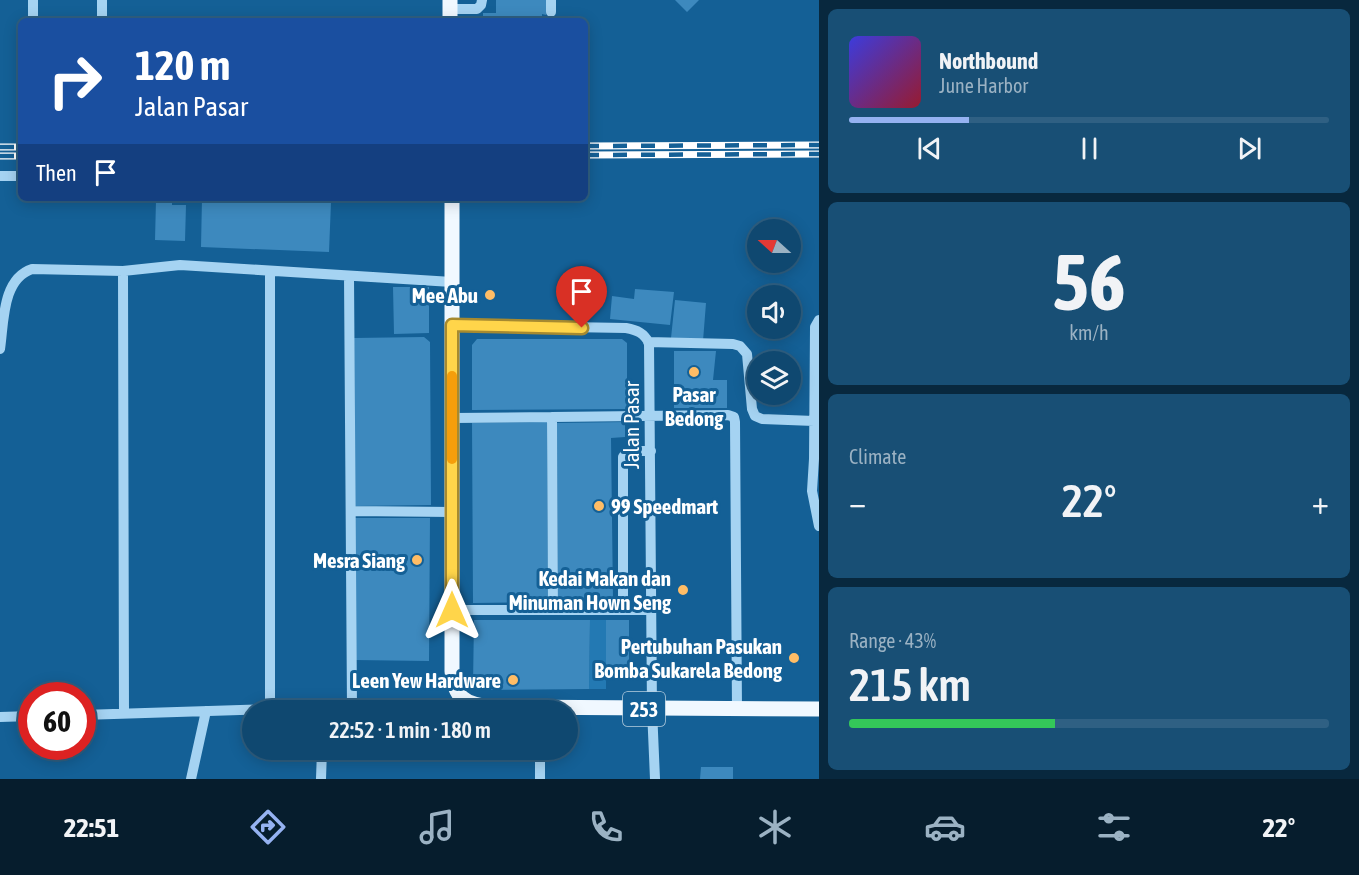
<!DOCTYPE html>
<html lang="en">
<head>
<meta charset="utf-8">
<style>
  body { margin:0; font-family:"Asap Condensed",sans-serif; background:#184f75; color:#f1f3f6; height:100vh; display:flex; flex-direction:column; font-size:22px; white-space:nowrap }
  * { box-sizing:border-box; margin:0 }
  p { font-size:20px; color:#9bb2c3 }
  .icon { flex:none; width:33px; height:33px; fill:none; stroke:currentColor; stroke-width:2; stroke-linecap:round; stroke-linejoin:round }
  .map { position:relative; flex:1; overflow:hidden }
  .sheet { display:flex; flex-direction:column; gap:9px; padding:9px; background:#08283e; width:540px }
  .sheet>* { flex:none }
  .banner { position:absolute; left:18px; top:18px; width:570px; height:183px; border-radius:9px; box-shadow:0 3px 15px #0003,0 0 0 2px #2f6083; background:#1a4fa0; color:#fff; overflow:hidden }
  .needle { width:39px; rotate:291deg }
  .controls { position:absolute; left:747px; top:219px; display:grid; gap:12px }
  .controls a { display:grid; place-items:center; width:54px; height:54px; border-radius:50%; background:#0f4870; box-shadow:0 3px 15px #0003,0 0 0 2px #2f6083; font-size:30px }
  .speed { position:absolute; left:18px; top:682px; display:flex; gap:12px; font-size:30px; font-weight:700; text-align:center }
  .speed>* { display:grid; place-content:center; width:78px; height:78px; border-radius:50%; background:#0f4870; box-shadow:0 3px 15px #0003,0 0 0 2px #2f6083; line-height:1 }
  .speed .limit { border:9px solid #d22; background:#fff; color:#111 }
  .pin { position:absolute; display:grid; place-items:center; width:51px; height:51px; color:#fff; margin:-62px -26px; border-radius:50% 50% 50% 0; rotate:-45deg; box-shadow:0 0 6px #0007 }
  .pin .icon { rotate:45deg }
  .me { position:absolute; width:66px; margin:-33px; rotate:0deg; stroke-linejoin:round; filter:drop-shadow(0 0 4px #0008) }
  .turn { display:flex; align-items:center; gap:21px; height:126px; padding:0 18px; font-size:27px }
  .turn .icon { width:78px; height:78px; stroke-width:2.5 }
  .turn b { display:block; font-size:42px; line-height:51px }
  .then { display:flex; align-items:center; height:57px; padding:0 18px; background:#0003; gap:12px; font-size:22px }
  .big { font-size:45px; font-weight:600; line-height:1.1 }
  .sheet .card { flex:1; display:flex; flex-direction:column; justify-content:center; gap:9px; min-width:0; padding:0 21px; border-radius:9px; background:#184f75 }
  .sheet .dial { align-items:center; gap:0 }
  .dial b { font-size:78px; line-height:1 }
  .song { display:flex; align-items:center; gap:18px }
  .cover { width:72px; height:72px; border-radius:9px; background:linear-gradient(135deg,hsl(240 70% 55%),hsl(350 70% 35%)) }
  .played { height:6px; border-radius:3px; background:linear-gradient(90deg,#95b2f1 25%,#2f6083 25%) }
  .keys { display:flex; justify-content:space-around; direction:ltr }
  .heat { display:flex; justify-content:space-between; align-items:center; font-size:33px; direction:ltr }
  .charge { height:9px; border-radius:4px; background:linear-gradient(90deg,#34c759 43%,#2f6083 0) }
  .trip { position:absolute; left:242px; top:700px; width:336px; height:60px; border-radius:30px; background:#0f4870; box-shadow:0 3px 15px #0003,0 0 0 2px #2f6083; font-weight:600; line-height:60px; text-align:center }
  .dock { display:flex; height:96px; justify-content:space-around; align-items:center; background:#061d2d; color:#9bb2c3 }
  .dock .icon { width:42px; height:42px }
  .dock .current { color:#95b2f1 }
  .dock b { font-size:27px; color:#f1f3f6 }
  main { display:flex; flex:1; min-height:0 }
  .map>svg:first-child { display:block }
  .green { fill:#2379b3 }
  .building { fill:#3d89be }
  .lines { fill:none; stroke-linecap:round; stroke-linejoin:round }
  .minor { stroke:#a5d3f2; stroke-width:10 }
  .major { stroke:#f0f8ff; stroke-width:15 }
  .rail-casing { stroke:#fff; stroke-width:7 }
  .rail { stroke:#146096; stroke-width:4.5; stroke-dasharray:14; stroke-linecap:butt }
  .route-casing { stroke:#a68a30; stroke-width:15 }
  .route { stroke:#ffd54a; stroke-width:10 }
  .slow { stroke:#f59e0b; stroke-width:10 }
  .poi-dot { fill:#ffbd66; stroke:#146096; stroke-width:2 }
  .labels { text-anchor:middle; dominant-baseline:central; stroke-width:6; stroke-linejoin:round; paint-order:stroke }
  .shield { fill:#146096; stroke:#b8cfe0; stroke-width:1.5 }
  .shield-label { font-size:20px; font-weight:bold; fill:#fff }
  .poi-label { font-size:21px; font-weight:bold; fill:#fff; stroke:#146096; text-anchor:end }
  .street-label { font-size:21px; fill:#fff; stroke:#146096 }
</style>
</head>
<body>
<main>
<div class="map">
<svg width="819" height="779" viewBox="0 0 819 779">
  <rect width="100%" height="100%" fill="#146096"/>
  <path class="green" d="M590,620h16v69h-17z"/>
  <path class="building" d="M496,0h50v15l-4,-1v7h-59v-8h13z
    M675,0h24l-12,12z
    M202,198l129,4 -2,50 -128,-5z
    M156,200h16v5h14l-1,36 -30,-1z
    M393,287h36v46l-35,1z
    M635,289l39,3 -4,33 -60,-6 2,-23 22,3z
    M675,300l31,3 -3,38 -32,-3z
    M424,337l6,5 1,163 -76,1 -1,-168z
    M477,339h145l5,4v66l-155,1v-65z
    M674,351h42l-3,29h14v28h-53z
    M547,422l1,180 -75,1 -1,-180z
    M625,422v15l-14,1 2,161 -55,1 -1,-177z
    M355,518h75l-1,143 -74,-1z
    M474,620h116l-1,69 -109,1 -7,-6z
    M606,620h23v45l-13,11h-10z
    M701,767h32v12h-33z"/>
  <g class="lines">
    <path class="minor" d="M33,0v21
      M450,9h27l4,-4 1,-5
      M551,12v-12
      M102,21v-21
      M0,176h21
      M123,271l1,442
      M270,271v438
      M349,276l3,431
      M819,320l-4,7 -1,132 -2,32 7,35
      M452,325l174,3c11,2 18,5 23,15l3,366 3,70
      M648,342l85,2 7,2 7,8 5,55 3,7 7,3 52,2
      M0,349c4,-27 2,-70 32,-80l91,2 57,-6 272,17
      M552,417l1,193
      M453,418l275,-3 6,2 1,5 2,287
      M651,451h-21l-5,3 -2,3v153h28
      M351,511l101,1
      M452,610h171
      M82,715l387,-12
      M0,717l32,-1
      M540,750v29
      M191,779l15,-68
      M321,779l1,-29"/>
    <path class="major" d="M450,0v21
      M452,198v473c2,26 12,33 38,36l329,2"/>
    <defs>
      <path id="rail" d="M585,146l234,-1
        M0,147h21
        M585,155l234,-1
        M0,156h21"/>
    </defs>
    <use href="#rail" class="rail-casing"/>
    <use href="#rail" class="rail"/>
  </g>
  <g class="lines">
    <defs>
      <path id="route" d="M452,610v-285l130,3"/>
    </defs>
    <use href="#route" class="route-casing"/>
    <use href="#route" class="route"/>
    <path class="slow" d="M452,376v83"/>
  </g>
  <g class="poi-dot">
    <circle cx="490" cy="295" r="6"/>
    <circle cx="694" cy="372" r="6"/>
    <circle cx="599" cy="506" r="6"/>
    <circle cx="417" cy="560" r="6"/>
    <circle cx="683" cy="590" r="6"/>
    <circle cx="794" cy="658" r="6"/>
    <circle cx="513" cy="680" r="6"/>
  </g>
  <g class="labels">
    <rect class="shield" x="623" y="692" width="42" height="34" rx="4.5"/>
    <g class="shield-label">
      <text x="644" y="709">253</text>
    </g>
    <g class="poi-label">
      <text x="478" y="295">Mee Abu</text>
      <text x="694" y="394" text-anchor="middle">Pasar<tspan x="694" dy="24">Bedong</tspan></text>
      <text x="611" y="506" text-anchor="start">99 Speedmart</text>
      <text x="405" y="560">Mesra Siang</text>
      <text x="671" y="578">Kedai Makan dan<tspan x="671" dy="24">Minuman Hown Seng</tspan></text>
      <text x="782" y="646">Pertubuhan Pasukan<tspan x="782" dy="24">Bomba Sukarela Bedong</tspan></text>
      <text x="501" y="680">Leen Yew Hardware</text>
    </g>
    <g class="street-label">
      <text transform="translate(631 425) rotate(-90)">Jalan Pasar</text>
    </g>
  </g>
</svg>
<div class="controls">
<a><svg class="needle" viewBox="-14 -14 28 28"><path d="M0-13l5 13h-10z" fill="#e53935"/><path d="M0 13l5-13h-10z" fill="#9bb2c3"/></svg></a>
<a><svg class="icon" aria-label="sound" viewBox="0 0 24 24"><path d="M4 9h4l5-4v14l-5-4H4zM17 9q2 3 0 6"/></svg></a>
<a><svg class="icon" aria-label="layers" viewBox="0 0 24 24"><path d="M12 4l9 5-9 5-9-5zM3 14l9 5 9-5"/></svg></a>
</div>
<div class="speed"><div class="limit">60</div></div>
<div class="pin" style="left:582px;top:328px;background:#d93025"><svg class="icon" aria-label="arrive" viewBox="0 0 24 24"><path d="M6 21V4h12l-3 4 3 4H6"/></svg></div>
<svg class="me" style="left:452px;top:610px" viewBox="-20 -20 40 40"><path d="M0-17L14 15 0 8-14 15z" fill="#ffd54a" stroke="#fff" stroke-width="4"/></svg>
<div class="trip">22:52 · 1 min · 180 m</div>
<div class="banner">
<div class="turn"><svg class="icon" aria-label="right" viewBox="0 0 24 24"><path d="M7 20v-9h11M14 6l5 5-5 5"/></svg><div><b>120 m</b>Jalan Pasar</div></div>
<div class="then">Then<svg class="icon" aria-label="arrive" viewBox="0 0 24 24"><path d="M6 21V4h12l-3 4 3 4H6"/></svg></div>
</div>
</div>
<section class="sheet">
<div class="card">
<div class="song"><i class="cover"></i><div><b>Northbound</b><p>June Harbor</p></div></div>
<div class="played"></div>
<div class="keys"><svg class="icon" aria-label="previous" viewBox="0 0 24 24"><path d="M18 5L8 12l10 7zM5 5v14"/></svg><svg class="icon" aria-label="pause" viewBox="0 0 24 24"><path d="M8 5v14M16 5v14"/></svg><svg class="icon" aria-label="next" viewBox="0 0 24 24"><path d="M6 5l10 7-10 7zM19 5v14"/></svg></div>
</div>
<div class="card dial"><b>56</b><p>km/h</p></div>
<div class="card"><p>Climate</p>
<div class="heat"><a>−</a><b class="big">22°</b><a>+</a></div>
</div>
<div class="card"><p>Range · 43%</p><b class="big">215 km</b><div class="charge"></div></div>
</section>
</main>
<nav class="dock">
<b>22:51</b>
<svg class="icon current" aria-label="directions" viewBox="0 0 24 24"><path d="M12 3l9 9-9 9-9-9zM9 14v-3h6M13 9l2 2-2 2"/></svg>
<svg class="icon" aria-label="music" viewBox="0 0 24 24"><path d="M9 18V5l10-2v13"/><circle cx="6" cy="18" r="3"/><circle cx="16" cy="16" r="3"/></svg>
<svg class="icon" aria-label="phone" viewBox="0 0 24 24"><path d="M5 4h4l2 5-3 2q2 4 5 5l2-3 5 2v4C11 20 4 13 5 4z"/></svg>
<svg class="icon" aria-label="climate" viewBox="0 0 24 24"><path d="M12 3v18M4 7l16 10M4 17L20 7"/></svg>
<svg class="icon" aria-label="car" viewBox="0 0 24 24"><path d="M5 17H2v-5l4-1 3-4h7l3 4 3 1v5h-3M9 17h6M6 11h13"/><circle cx="7" cy="17" r="2"/><circle cx="17" cy="17" r="2"/></svg>
<svg class="icon" aria-label="filters" viewBox="0 0 24 24"><path d="M4 7h16M4 17h16"/><circle cx="9" cy="7" r="2"/><circle cx="15" cy="17" r="2"/></svg>
<b>22°</b>
</nav>
</body>
</html>
